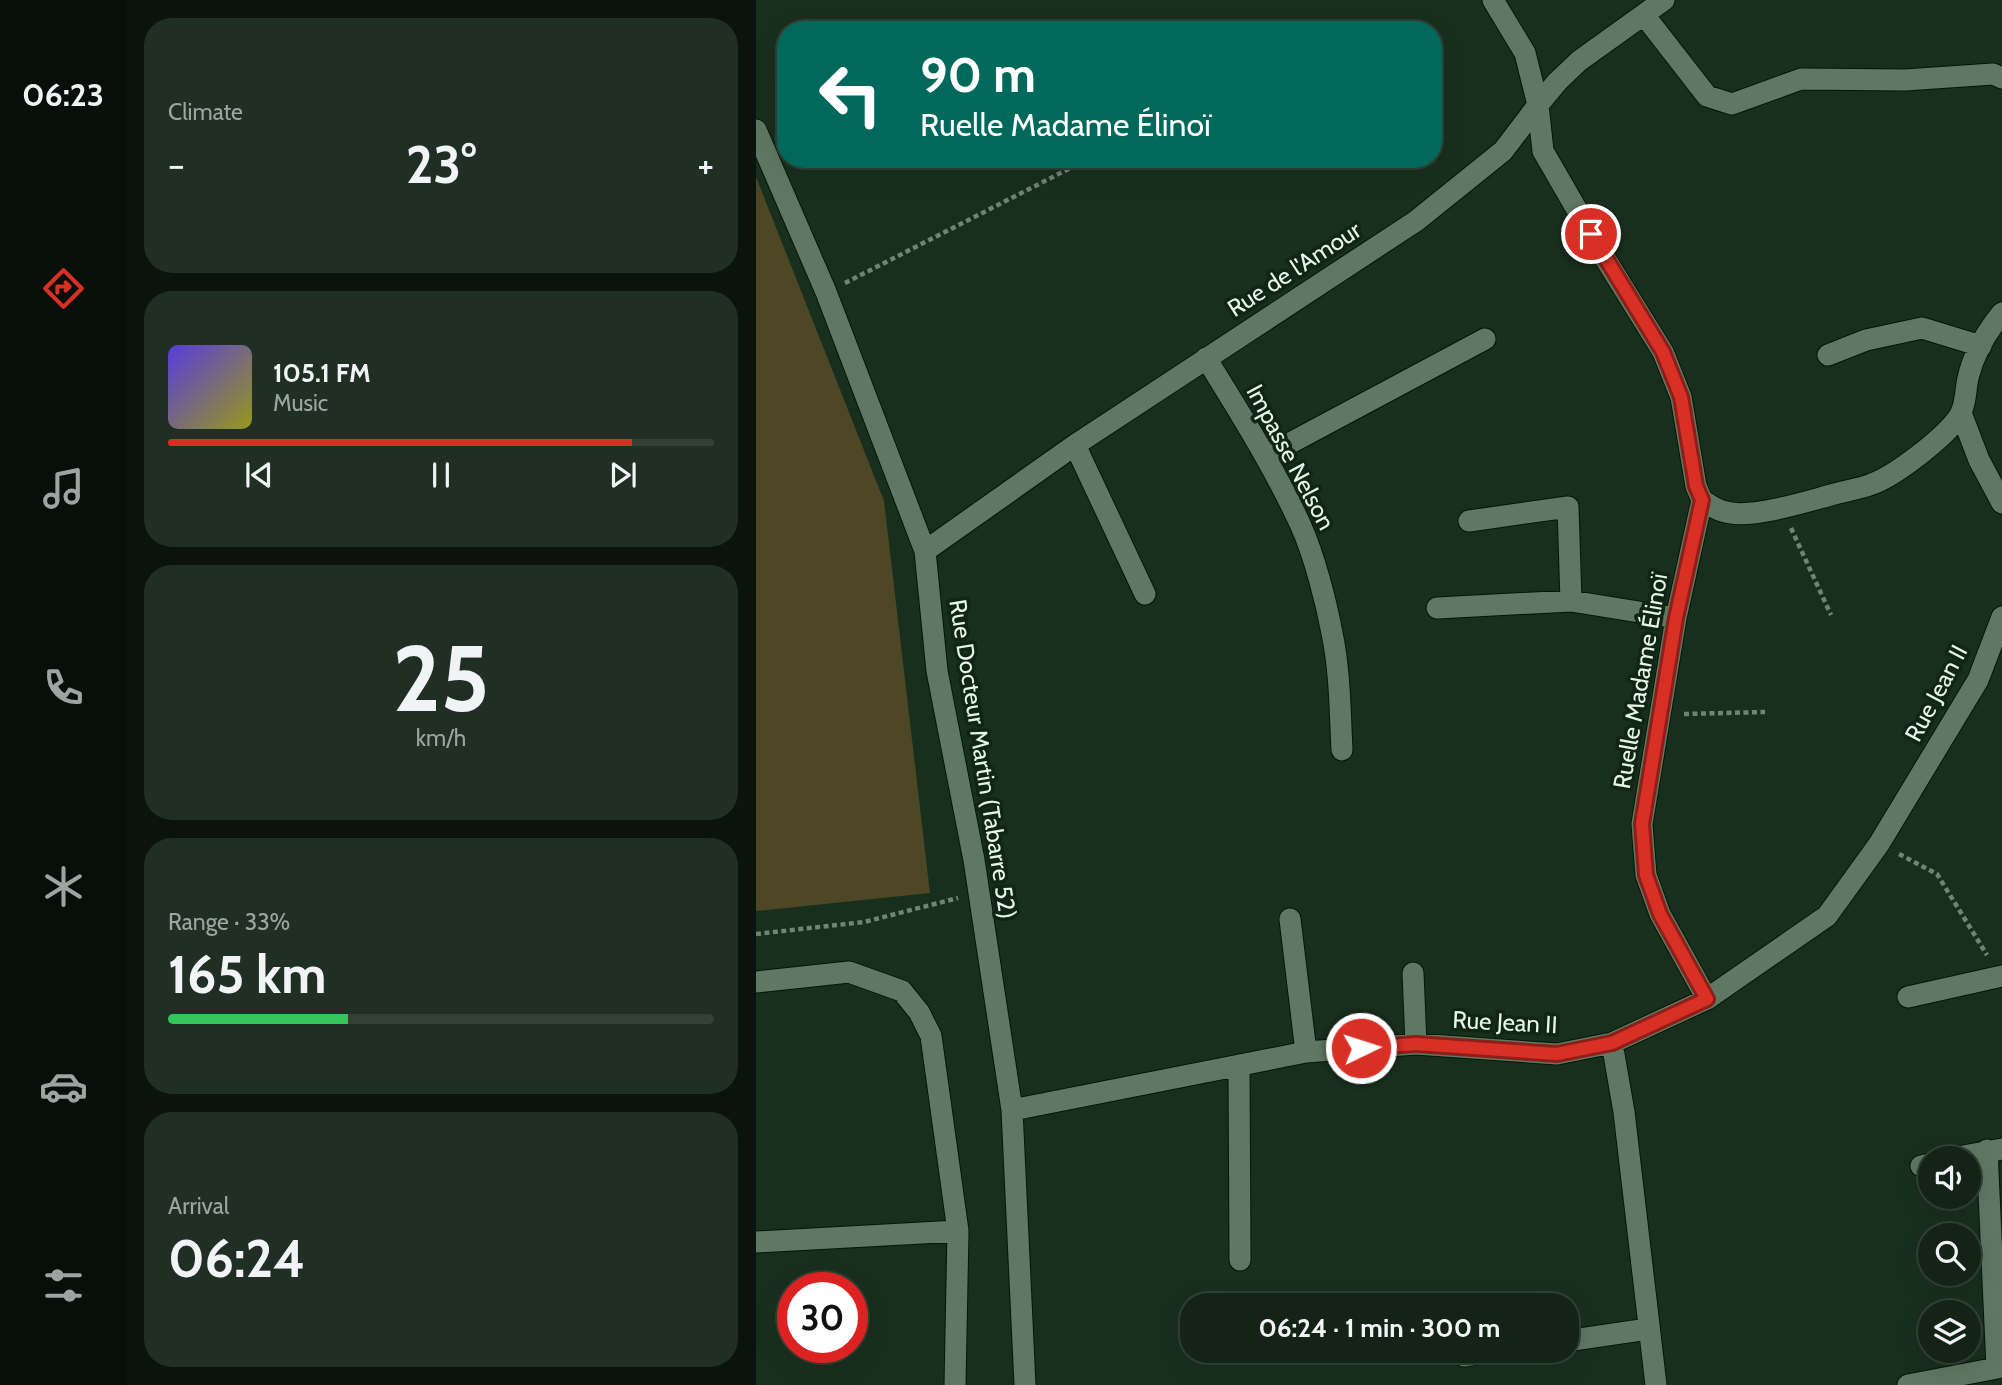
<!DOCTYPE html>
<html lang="en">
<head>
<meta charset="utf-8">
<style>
  body { margin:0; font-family:Cabin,sans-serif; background:#202f23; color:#f1f3f6; height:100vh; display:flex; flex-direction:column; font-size:26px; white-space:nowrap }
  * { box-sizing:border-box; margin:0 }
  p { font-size:23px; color:#9da4a1 }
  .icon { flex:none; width:38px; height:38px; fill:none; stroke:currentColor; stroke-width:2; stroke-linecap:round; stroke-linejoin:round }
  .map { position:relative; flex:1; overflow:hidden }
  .sheet { display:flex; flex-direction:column; gap:18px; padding:18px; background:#0a130c; width:630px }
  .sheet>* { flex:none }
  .hud { position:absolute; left:21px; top:21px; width:665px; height:147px; border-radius:28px; box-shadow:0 7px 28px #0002,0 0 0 2px #324035; background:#00695c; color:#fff; overflow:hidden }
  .tools { position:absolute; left:1162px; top:1146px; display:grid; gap:14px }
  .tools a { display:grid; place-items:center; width:63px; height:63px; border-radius:50%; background:#132316; box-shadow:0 7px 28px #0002,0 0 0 2px #324035; font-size:35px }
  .speed { position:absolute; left:21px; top:1272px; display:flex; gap:14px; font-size:35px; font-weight:700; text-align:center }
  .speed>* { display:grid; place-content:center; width:91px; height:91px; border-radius:50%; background:#132316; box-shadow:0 7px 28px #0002,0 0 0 2px #324035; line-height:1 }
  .speed .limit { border:10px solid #d22; background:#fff; color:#111 }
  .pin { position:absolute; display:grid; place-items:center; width:60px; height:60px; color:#fff; margin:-30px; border:4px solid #fff; border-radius:50%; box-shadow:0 2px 7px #0007 }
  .me { position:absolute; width:77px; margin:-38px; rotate:86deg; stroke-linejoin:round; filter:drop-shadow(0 0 5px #0008) }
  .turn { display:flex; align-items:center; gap:24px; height:147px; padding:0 28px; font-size:32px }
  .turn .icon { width:91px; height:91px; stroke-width:2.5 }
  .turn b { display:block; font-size:49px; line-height:60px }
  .big { font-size:52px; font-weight:700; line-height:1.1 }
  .sheet .tile { flex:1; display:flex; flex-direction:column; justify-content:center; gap:10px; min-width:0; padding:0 24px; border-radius:28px; background:#202f23 }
  .sheet .dial { align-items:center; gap:0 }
  .dial b { font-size:91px; line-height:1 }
  .song { display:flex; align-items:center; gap:21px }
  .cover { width:84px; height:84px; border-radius:10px; background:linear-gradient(135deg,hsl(250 70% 55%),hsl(60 70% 35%)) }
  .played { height:7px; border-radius:4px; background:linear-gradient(90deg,#d93025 85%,#324035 85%) }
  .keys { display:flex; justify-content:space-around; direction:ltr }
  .heat { display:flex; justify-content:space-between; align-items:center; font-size:38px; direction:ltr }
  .charge { height:10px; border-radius:5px; background:linear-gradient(90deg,#34c759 33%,#324035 0) }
  .trip { position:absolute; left:424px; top:1293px; width:399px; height:70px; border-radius:28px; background:#132316; box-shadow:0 7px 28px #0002,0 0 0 2px #324035; font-weight:700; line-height:70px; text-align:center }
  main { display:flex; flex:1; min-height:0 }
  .menu { display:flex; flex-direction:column; width:126px; justify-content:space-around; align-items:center; background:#080e09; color:#9da4a1 }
  .menu .icon { width:49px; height:49px }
  .menu .current { color:#d93025 }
  .menu b { font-size:32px; color:#f1f3f6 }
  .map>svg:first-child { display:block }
  .green { fill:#4e4725 }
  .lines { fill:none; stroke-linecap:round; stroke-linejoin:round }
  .minor-casing { stroke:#031707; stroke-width:23 }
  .path { stroke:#718375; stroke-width:4.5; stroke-dasharray:5 3.5; stroke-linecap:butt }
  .minor { stroke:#607863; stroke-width:21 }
  .route-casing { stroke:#8d1f18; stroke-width:18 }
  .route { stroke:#d93025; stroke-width:12 }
  .labels { text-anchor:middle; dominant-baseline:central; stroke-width:7; stroke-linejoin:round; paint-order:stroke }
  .street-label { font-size:24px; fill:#e7f4e9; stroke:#102514 }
</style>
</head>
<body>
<main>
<nav class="menu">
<b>06:23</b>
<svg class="icon current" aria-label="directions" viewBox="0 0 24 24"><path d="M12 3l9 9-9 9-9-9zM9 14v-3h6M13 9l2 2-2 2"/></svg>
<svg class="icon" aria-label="music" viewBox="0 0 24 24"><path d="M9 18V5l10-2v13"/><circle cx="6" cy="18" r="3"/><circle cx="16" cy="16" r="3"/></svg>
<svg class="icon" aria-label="phone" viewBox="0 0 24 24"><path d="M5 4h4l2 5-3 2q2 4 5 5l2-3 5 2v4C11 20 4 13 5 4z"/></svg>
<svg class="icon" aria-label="climate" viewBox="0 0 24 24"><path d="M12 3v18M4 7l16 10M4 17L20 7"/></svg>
<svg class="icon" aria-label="car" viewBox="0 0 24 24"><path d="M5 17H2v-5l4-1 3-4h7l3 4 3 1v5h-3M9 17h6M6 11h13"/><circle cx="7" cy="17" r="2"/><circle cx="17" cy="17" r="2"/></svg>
<svg class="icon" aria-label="filters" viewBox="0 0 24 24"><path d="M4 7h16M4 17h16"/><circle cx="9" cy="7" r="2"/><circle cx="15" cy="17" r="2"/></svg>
</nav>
<section class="sheet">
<div class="tile"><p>Climate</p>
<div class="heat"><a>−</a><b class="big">23°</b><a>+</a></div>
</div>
<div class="tile">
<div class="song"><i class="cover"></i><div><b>105.1 FM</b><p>Music</p></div></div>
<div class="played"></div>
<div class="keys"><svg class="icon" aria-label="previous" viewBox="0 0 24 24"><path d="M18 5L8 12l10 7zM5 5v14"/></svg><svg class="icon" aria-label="pause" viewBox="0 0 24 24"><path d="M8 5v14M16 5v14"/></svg><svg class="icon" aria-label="next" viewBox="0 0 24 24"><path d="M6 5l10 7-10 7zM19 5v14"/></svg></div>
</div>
<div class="tile dial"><b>25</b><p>km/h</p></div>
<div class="tile"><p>Range · 33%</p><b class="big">165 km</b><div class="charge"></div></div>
<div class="tile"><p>Arrival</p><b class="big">06:24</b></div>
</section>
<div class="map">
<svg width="1246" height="1385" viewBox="0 0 1246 1385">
  <rect width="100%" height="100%" fill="#192f1e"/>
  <path class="green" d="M0,177l128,324 46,392 -174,18z"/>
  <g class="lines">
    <defs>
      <path id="minor" d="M737,0l32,53 13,52 5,46 60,104 60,97 18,45 15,89 6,14 -26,118 -34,206 4,51 14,39 47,85
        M888,15l63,81 25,8 69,-25 104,1 88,-6 9,4
        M0,130l70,162 99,259 12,120 37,189 38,250 13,275
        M1072,355l38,-15 56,-12 59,18
        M450,358c34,55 68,109 95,168 13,29 25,75 31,107 8,38 8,78 10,117
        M1205,413l18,47 23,43
        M319,445l70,149
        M510,456l219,-117
        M946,500c9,6 18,12 29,13 26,4 74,-11 100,-18 13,-4 28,-6 41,-11 23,-8 75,-48 88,-69 7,-13 5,-28 9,-41 6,-22 19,-44 33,-61
        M713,521l99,-14 3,94
        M169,551l150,-106 341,-224 87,-70 35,-46 19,-23 22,-21 85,-61
        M681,608l134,-7 105,17
        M534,919l16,133
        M657,973l3,71
        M0,982l93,-10 53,19 17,21 12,24 27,195 -3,154
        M1152,997l94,-21
        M856,1043l12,69 32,273
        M483,1065l1,195
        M256,1110l294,-58 110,-8 141,10 55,-11 95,-44 120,-83 52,-72 99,-164 24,-63
        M1231,1150l10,218
        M1196,1158l50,-9
        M1165,1166l9,-2
        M0,1242l202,-11
        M810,1341l82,-12
        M708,1356l33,-5
        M1152,1385l94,-18"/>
    </defs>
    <use href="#minor" class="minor-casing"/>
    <path class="path" d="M89,283l243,-124
      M1035,528l40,87
      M928,714l81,-2
      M1143,854l38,20 50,81
      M0,934l108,-12 94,-24"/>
    <use href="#minor" class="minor"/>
  </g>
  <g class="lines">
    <defs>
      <path id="route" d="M605,1048l55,-4 141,10 55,-11 95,-44 -47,-85 -14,-39 -4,-51 34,-206 26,-118 -6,-14 -15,-89 -18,-45 -72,-118"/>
    </defs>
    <use href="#route" class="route-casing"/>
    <use href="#route" class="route"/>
  </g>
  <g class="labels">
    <g class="street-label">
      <text transform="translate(538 269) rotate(-33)">Rue de l'Amour</text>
      <text transform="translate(535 457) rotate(62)">Impasse Nelson</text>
      <text transform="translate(884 681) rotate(-80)">Ruelle Madame Élinoï</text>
      <text transform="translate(1180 693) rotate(-62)">Rue Jean II</text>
      <text transform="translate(227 759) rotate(81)">Rue Docteur Martin (Tabarre 52)</text>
      <text transform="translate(749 1022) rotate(3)">Rue Jean II</text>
    </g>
  </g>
</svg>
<div class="tools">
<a><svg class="icon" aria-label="sound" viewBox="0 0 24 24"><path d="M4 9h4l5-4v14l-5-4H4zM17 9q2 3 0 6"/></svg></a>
<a><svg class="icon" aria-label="search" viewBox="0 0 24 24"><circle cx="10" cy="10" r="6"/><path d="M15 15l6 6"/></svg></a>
<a><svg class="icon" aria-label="layers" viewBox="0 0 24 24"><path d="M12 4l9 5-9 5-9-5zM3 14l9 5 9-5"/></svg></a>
</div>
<div class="speed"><div class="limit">30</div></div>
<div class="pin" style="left:835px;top:234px;background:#d93025"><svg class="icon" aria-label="arrive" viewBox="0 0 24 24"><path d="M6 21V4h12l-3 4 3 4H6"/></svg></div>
<svg class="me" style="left:605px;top:1048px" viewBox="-20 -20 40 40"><circle r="17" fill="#d93025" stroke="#fff" stroke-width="3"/><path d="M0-11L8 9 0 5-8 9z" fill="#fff"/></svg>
<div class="trip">06:24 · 1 min · 300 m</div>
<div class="hud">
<div class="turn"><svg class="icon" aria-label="left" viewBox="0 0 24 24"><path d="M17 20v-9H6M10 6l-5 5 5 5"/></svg><div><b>90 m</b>Ruelle Madame Élinoï</div></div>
</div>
</div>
</main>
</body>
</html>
